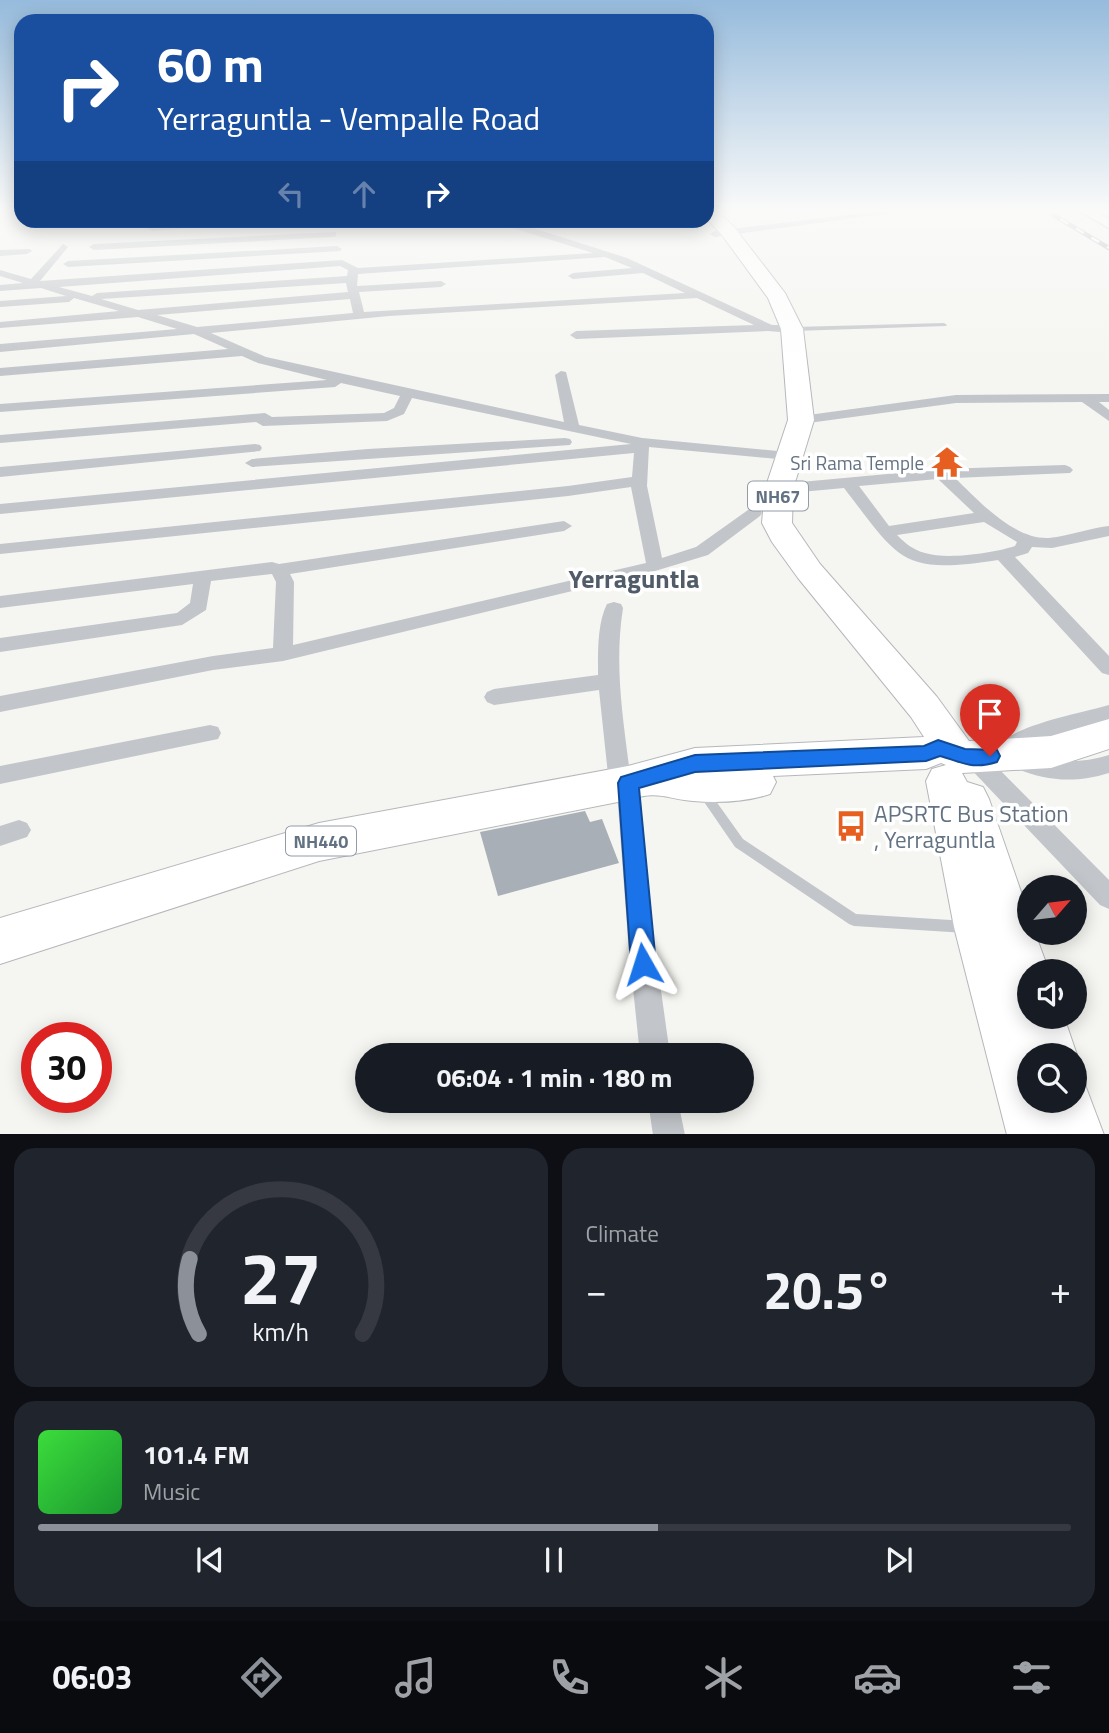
<!DOCTYPE html>
<html lang="en">
<head>
<meta charset="utf-8">
<style>
  body { margin:0; font-family:"Titillium Web",sans-serif; background:#20242c; color:#f1f3f6; height:100vh; display:flex; flex-direction:column; font-size:26px; white-space:nowrap }
  * { box-sizing:border-box; margin:0 }
  p { font-size:23px; color:#9ea1a6 }
  .icon { flex:none; width:38px; height:38px; fill:none; stroke:currentColor; stroke-width:2; stroke-linecap:round; stroke-linejoin:round }
  .map { position:relative; height:1134px; overflow:hidden }
  .panel { display:flex; flex-direction:column; gap:14px; padding:14px; background:#0d0f14; flex:1 }
  .panel>* { flex:none }
  .banner { position:absolute; left:14px; top:14px; width:700px; height:214px; border-radius:21px; box-shadow:0 4px 18px #0003; background:#1a4fa0; color:#fff; overflow:hidden }
  .needle { width:46px; rotate:62deg }
  .tools { position:absolute; left:1017px; top:875px; display:grid; gap:14px }
  .tools a { display:grid; place-items:center; width:70px; height:70px; border-radius:50%; background:#171b24; box-shadow:0 4px 18px #0003; font-size:35px }
  .speed { position:absolute; left:21px; top:1022px; display:flex; gap:14px; font-size:35px; font-weight:700; text-align:center }
  .speed>* { display:grid; place-content:center; width:91px; height:91px; border-radius:50%; background:#171b24; box-shadow:0 4px 18px #0003; line-height:1 }
  .speed .limit { border:10px solid #d22; background:#fff; color:#111 }
  .pin { position:absolute; display:grid; place-items:center; width:60px; height:60px; color:#fff; margin:-72px -30px; border-radius:50% 50% 50% 0; rotate:-45deg; box-shadow:0 0 7px #0007 }
  .pin .icon { rotate:45deg }
  .me { position:absolute; width:77px; margin:-38px; rotate:354deg; stroke-linejoin:round; filter:drop-shadow(0 0 5px #0008) }
  .turn { display:flex; align-items:center; gap:24px; height:147px; padding:0 28px; font-size:32px }
  .turn .icon { width:91px; height:91px; stroke-width:2.5 }
  .turn b { display:block; font-size:49px; line-height:60px }
  .lanes { display:flex; align-items:center; height:66px; padding:0 28px; background:#0003; justify-content:center; gap:35px; direction:ltr }
  .lanes .off { opacity:.35 }
  .big { font-size:52px; font-weight:700; line-height:1.1 }
  .panel .tile { flex:1; display:flex; flex-direction:column; justify-content:center; gap:10px; min-width:0; padding:0 24px; border-radius:21px; background:#20242c }
  .panel .dial { align-items:center; gap:0 }
  .dial svg { height:182px; overflow:visible; fill:none; stroke:#363941; stroke-width:7; stroke-linecap:round; text-anchor:middle }
  .dial text { fill:#f1f3f6; stroke:none }
  .song { display:flex; align-items:center; gap:21px }
  .cover { width:84px; height:84px; border-radius:10px; background:linear-gradient(135deg,hsl(120 70% 55%),hsl(130 70% 35%)) }
  .played { height:7px; border-radius:4px; background:linear-gradient(90deg,#8c9099 60%,#363941 60%) }
  .keys { display:flex; justify-content:space-around; direction:ltr }
  .heat { display:flex; justify-content:space-between; align-items:center; font-size:38px; direction:ltr }
  .panel .tiles { flex:1; display:grid; gap:14px; grid-template-columns:1fr 1fr }
  .tile:last-child { grid-column:span 2 }
  .trip { position:absolute; left:355px; top:1043px; width:399px; height:70px; border-radius:35px; background:#171b24; box-shadow:0 4px 18px #0003; font-weight:700; line-height:70px; text-align:center }
  .dock { display:flex; height:112px; justify-content:space-around; align-items:center; background:#090b0e; color:#9ea1a6 }
  .dock .icon { width:49px; height:49px }
  .dock .current { color:#8c9099 }
  .dock b { font-size:32px; color:#f1f3f6 }
  .map>svg:first-child { display:block }
  .building { fill:#a8afb6 }
  .lines { fill:none; stroke-linecap:round; stroke-linejoin:round }
  .secondary-casing { stroke:#b4b9be; stroke-width:3 }
  .highway-casing { stroke:#b5b8bb; stroke-width:2 }
  .lane { fill:#c2c5c9; fill-rule:evenodd }
  .street { fill:#c2c5c9; fill-rule:evenodd }
  .secondary { fill:#fff; fill-rule:evenodd }
  .highway { fill:#fff; fill-rule:evenodd }
  .rail-casing { stroke:#a2a8ae; stroke-width:4.5 }
  .rail { stroke:#fff; stroke-width:2.5; stroke-dasharray:9; stroke-linecap:butt }
  .route { fill:#1a73e8; stroke:#114b97; stroke-width:2 }
  .labels { text-anchor:middle; dominant-baseline:central; stroke-width:7; stroke-linejoin:round; paint-order:stroke }
  .shield { fill:#fff; stroke:#929ca8; stroke-width:2 }
  .shield-label { font-size:18px; font-weight:bold; fill:#637283 }
  .poi-label { font-size:19px; fill:#637283; stroke:#fff; text-anchor:end }
  .near-poi-label { font-size:23px; fill:#637283; stroke:#fff; text-anchor:start }
  .district-label { font-size:26px; font-weight:bold; fill:#525c68; stroke:#fff }
</style>
</head>
<body>
<div class="map">
<svg width="1109" height="1135" viewBox="0 0 1109 1135">
  <rect width="100%" height="100%" fill="#f5f5f1"/>
  <path class="building" d="M585,811l5,11 12,-3 17,44 -121,33 -18,-64z"/>
  <g class="lines">
    <defs>
      <path id="secondary" d="M1078,210h15l16,9v9z"/>
      <path id="highway" d="M707,210h9l18,17 51,66 18,36 11,91 -21,69 -1,34 28,41 117,133 32,44 82,-5 58,-17v30l-58,19 -89,5 5,9 16,5 6,12 40,116v18h6l14,38h-20v46h35l13,38 -3,7v-7h-45v46h45v-23l10,4 20,53h-97l-53,-208 -28,-146 6,-12 14,-4 -5,-2 -15,6 -153,7 3,6 -6,12c-24,8 -52,9 -77,7 -30,-3 -34,-11 -65,-1l-309,61 -319,103v-46l319,-95 309,-57 67,-18 229,-11 -13,-20 -113,-139 -26,-36 -10,-19 3,-34 23,-69 -7,-91 -13,-31 -46,-63 -15,-16z"/>
    </defs>
    <use href="#secondary" class="secondary-casing"/>
    <use href="#highway" class="highway-casing"/>
    <path class="lane" d="M944,323l3,2 -1,1 -152,5 -3,-2 3,-2z
      M704,788l4,2 35,49 113,75 110,7 5,2 2,4 -2,4 -5,2 -112,-7 -5,-2 -114,-77 -35,-51 -2,-3 2,-3z"/>
    <path class="street" d="M888,210h25l-198,27 -5,-3 5,-3z
      M231,220h58l-137,11 -5,-3 5,-3z
      M487,220l27,2 113,36 145,67h20l6,4 -6,4 -24,-2 -192,8 -6,-4 6,-4 178,-6 -57,-27 -308,18 -178,17 55,24 298,65 -9,-47 6,-4 5,1 13,53 63,13 146,14 7,4 -7,4 -139,-13 -2,39 15,72 34,-11 52,-37h12l2,3 -2,3 -52,39 -53,16 -372,90 -70,9 -213,42v-16l213,-40 60,-8 3,-66 -4,-8 -61,7 -5,29 -24,15 -182,27v-14l177,-25 13,-10 3,-19 -193,24v-12l272,-34 7,2 285,-43 8,5 -8,5 -274,43 4,8 -1,63 353,-82 -15,-76 -63,9 -568,58v-10l568,-58 64,-9 2,-24 -634,61v-10l631,-60 -219,-46 -8,16 -17,7 -124,5 -7,-4 -256,21v-8l265,-22 7,4 112,-4 10,-5 6,-12 -59,-13 -6,4 -335,25v-8l327,-24 -69,-17 -16,-7 -242,20v-8l228,-19 -34,-15 -194,18v-8l177,-15 -39,-12 -138,11v-6l119,-11 -45,-13 -5,4 -69,5v-6l66,-5 -25,-8 -41,3v-6l23,-2 -23,-7v-6l31,9 32,-35 5,3 -28,34 302,-21 16,8 235,-15zM605,257l27,11 -59,5 -5,3 5,3 70,-6 42,20 -321,19 -5,-20 82,-5 5,-3 -5,-3 -84,5 1,-12zM340,266l8,4 -1,6 -250,17 -5,3 -33,-9zM346,283l2,9 -210,18 -37,-11zM350,299l3,14 -156,14 -40,-12z
      M336,232v4l-3,1 -239,13 -5,-3 5,-3z
      M337,246l5,3 -2,2 -272,16 -5,-3 5,-3z
      M30,249l2,2 -5,3 -27,2v-6z
      M1109,394v8h-10l10,8v11l-27,-19 -126,1 -155,21 -7,-4 7,-4 155,-21z
      M565,438l5,1 2,3 -2,3 -318,22 -7,-4 7,-4 116,-10z
      M255,444l5,1 2,3 -2,3 -260,26v-10z
      M1065,465l5,2 3,3 -3,3 -115,5c24,23 59,62 94,60 21,-2 40,-10 60,-12v10l-57,12 -20,-1 -4,6 -13,4 94,99v19l-7,-2 -104,-113c-98,15 -98,0 -154,-72l-65,6 -8,-5 8,-5 163,-15zM938,479l36,34 -85,13 -30,-40zM984,522l33,20 -2,4c-21,7 -68,14 -90,7 -12,-3 -20,-10 -28,-18z
      M614,602l7,2 2,4c-9,57 0,110 7,166l6,2 3,7 15,157 16,115h-30l-12,-115 -11,-148 -5,-1 -3,-7 -10,-94 -105,15 -7,-3 -3,-5 3,-5 7,-3 104,-14c0,-22 -1,-51 9,-71z
      M1109,705v16l-71,21 -19,10c33,10 57,13 90,3v18c-36,11 -65,8 -99,-7l-3,-6 2,-5 -8,-2 -3,-6c11,-21 87,-35 111,-42z
      M210,725l8,2 3,6 -3,6 -218,45v-18z
      M973,748l8,3 128,129v29l-9,-4 -135,-142 -3,-6 3,-6z
      M19,820l8,3 4,7 -4,7 -27,9v-20z
      M648,1101h30l7,34h-32z"/>
    <use href="#secondary" class="secondary"/>
    <use href="#highway" class="highway"/>
    <defs>
      <path id="rail" d="M1045,210l64,38"/>
    </defs>
    <use href="#rail" class="rail-casing"/>
    <use href="#rail" class="rail"/>
  </g>
  <linearGradient id="sky" x2="0" y2="1"><stop stop-color="#96bbdc"/><stop offset="0.57" stop-color="#fafaf9"/><stop offset="1" stop-color="#fafaf9" stop-opacity="0"/></linearGradient>
  <rect width="1109" height="369" fill="url(#sky)"/>
  <path class="route" d="M938,740l27,9 32,1 3,6 -3,6c-25,8 -35,0 -57,-6l-14,5 -231,11 -56,16 17,176 -4,8 -9,4 -8,-4 -4,-8 -13,-181 3,-6 74,-22 229,-9z"/>
  <defs>
    <symbol id="temple-bare" viewBox="-9 -9 18 18"><path d="M0-6L5-2H3V0L6.5 2.5H4V6H1.5V3h-3V6H-4V2.5H-6.5L-3 0V-2H-5Z" fill="#e75f20" stroke="#fff" stroke-width="2.5" paint-order="stroke"/></symbol>
    <symbol id="bus-bare" viewBox="-9 -9 18 18"><path d="M-5-6H5V4H4V6H2V4H-2V6H-4V4H-5ZM-3.5-4V0h7V-4ZM-3.5 1.2v1.5H-2V1.2ZM2 1.2v1.5H3.5V1.2Z" fill="#e75f20" stroke="#fff" stroke-width="2.5" paint-order="stroke"/></symbol>
  </defs>
  <g fill-rule="evenodd">
    <use href="#temple-bare" x="925" y="440" width="44" height="44"/>
    <use href="#bus-bare" x="829" y="804" width="44" height="44"/>
  </g>
  <g class="labels">
    <g class="shield">
      <rect x="748" y="481.5" width="60" height="29" rx="5"/>
      <rect x="286" y="826.5" width="70" height="29" rx="5"/>
    </g>
    <g class="shield-label">
      <text x="778" y="496">NH67</text>
      <text x="321" y="841">NH440</text>
    </g>
    <g class="poi-label">
      <text x="924" y="462">Sri Rama Temple</text>
    </g>
    <g class="near-poi-label">
      <text x="874" y="813">APSRTC Bus Station<tspan x="874" dy="26">, Yerraguntla</tspan></text>
    </g>
    <g class="district-label">
      <text x="634" y="578">Yerraguntla</text>
    </g>
  </g>
</svg>
<div class="tools">
<a><svg class="needle" viewBox="-14 -14 28 28"><path d="M0-13l5 13h-10z" fill="#e53935"/><path d="M0 13l5-13h-10z" fill="#9ea1a6"/></svg></a>
<a><svg class="icon" aria-label="sound" viewBox="0 0 24 24"><path d="M4 9h4l5-4v14l-5-4H4zM17 9q2 3 0 6"/></svg></a>
<a><svg class="icon" aria-label="search" viewBox="0 0 24 24"><circle cx="10" cy="10" r="6"/><path d="M15 15l6 6"/></svg></a>
</div>
<div class="speed"><div class="limit">30</div></div>
<div class="pin" style="left:990px;top:756px;background:#d93025"><svg class="icon" aria-label="arrive" viewBox="0 0 24 24"><path d="M6 21V4h12l-3 4 3 4H6"/></svg></div>
<svg class="me" style="left:643px;top:964px" viewBox="-20 -20 40 40"><path d="M0-17L14 15 0 8-14 15z" fill="#1a73e8" stroke="#fff" stroke-width="4"/></svg>
<div class="trip">06:04 · 1 min · 180 m</div>
<div class="banner">
<div class="turn"><svg class="icon" aria-label="right" viewBox="0 0 24 24"><path d="M7 20v-9h11M14 6l5 5-5 5"/></svg><div><b>60 m</b>Yerraguntla - Vempalle Road</div></div>
<div class="lanes"><svg class="icon off" aria-label="left" viewBox="0 0 24 24"><path d="M17 20v-9H6M10 6l-5 5 5 5"/></svg><svg class="icon off" aria-label="ahead" viewBox="0 0 24 24"><path d="M12 20V5M6 11l6-6 6 6"/></svg><svg class="icon" aria-label="right" viewBox="0 0 24 24"><path d="M7 20v-9h11M14 6l5 5-5 5"/></svg></div>
</div>
</div>
<section class="panel">
<div class="tiles">
<div class="tile dial"><svg viewBox="0 0 100 80">
<path d="M14 69A42 42 0 1 1 86 69"/>
<path d="M14 69A42 42 0 0 1 10 36" stroke="#8c9099"/>
<text x="50" y="56" font-size="32" font-weight="700">27</text>
<text x="50" y="72" font-size="11">km/h</text>
</svg></div>
<div class="tile"><p>Climate</p>
<div class="heat"><a>−</a><b class="big">20.5°</b><a>+</a></div>
</div>
<div class="tile">
<div class="song"><i class="cover"></i><div><b>101.4 FM</b><p>Music</p></div></div>
<div class="played"></div>
<div class="keys"><svg class="icon" aria-label="previous" viewBox="0 0 24 24"><path d="M18 5L8 12l10 7zM5 5v14"/></svg><svg class="icon" aria-label="pause" viewBox="0 0 24 24"><path d="M8 5v14M16 5v14"/></svg><svg class="icon" aria-label="next" viewBox="0 0 24 24"><path d="M6 5l10 7-10 7zM19 5v14"/></svg></div>
</div>
</div>
</section>
<nav class="dock">
<b>06:03</b>
<svg class="icon current" aria-label="directions" viewBox="0 0 24 24"><path d="M12 3l9 9-9 9-9-9zM9 14v-3h6M13 9l2 2-2 2"/></svg>
<svg class="icon" aria-label="music" viewBox="0 0 24 24"><path d="M9 18V5l10-2v13"/><circle cx="6" cy="18" r="3"/><circle cx="16" cy="16" r="3"/></svg>
<svg class="icon" aria-label="phone" viewBox="0 0 24 24"><path d="M5 4h4l2 5-3 2q2 4 5 5l2-3 5 2v4C11 20 4 13 5 4z"/></svg>
<svg class="icon" aria-label="climate" viewBox="0 0 24 24"><path d="M12 3v18M4 7l16 10M4 17L20 7"/></svg>
<svg class="icon" aria-label="car" viewBox="0 0 24 24"><path d="M5 17H2v-5l4-1 3-4h7l3 4 3 1v5h-3M9 17h6M6 11h13"/><circle cx="7" cy="17" r="2"/><circle cx="17" cy="17" r="2"/></svg>
<svg class="icon" aria-label="filters" viewBox="0 0 24 24"><path d="M4 7h16M4 17h16"/><circle cx="9" cy="7" r="2"/><circle cx="15" cy="17" r="2"/></svg>
</nav>
</body>
</html>
